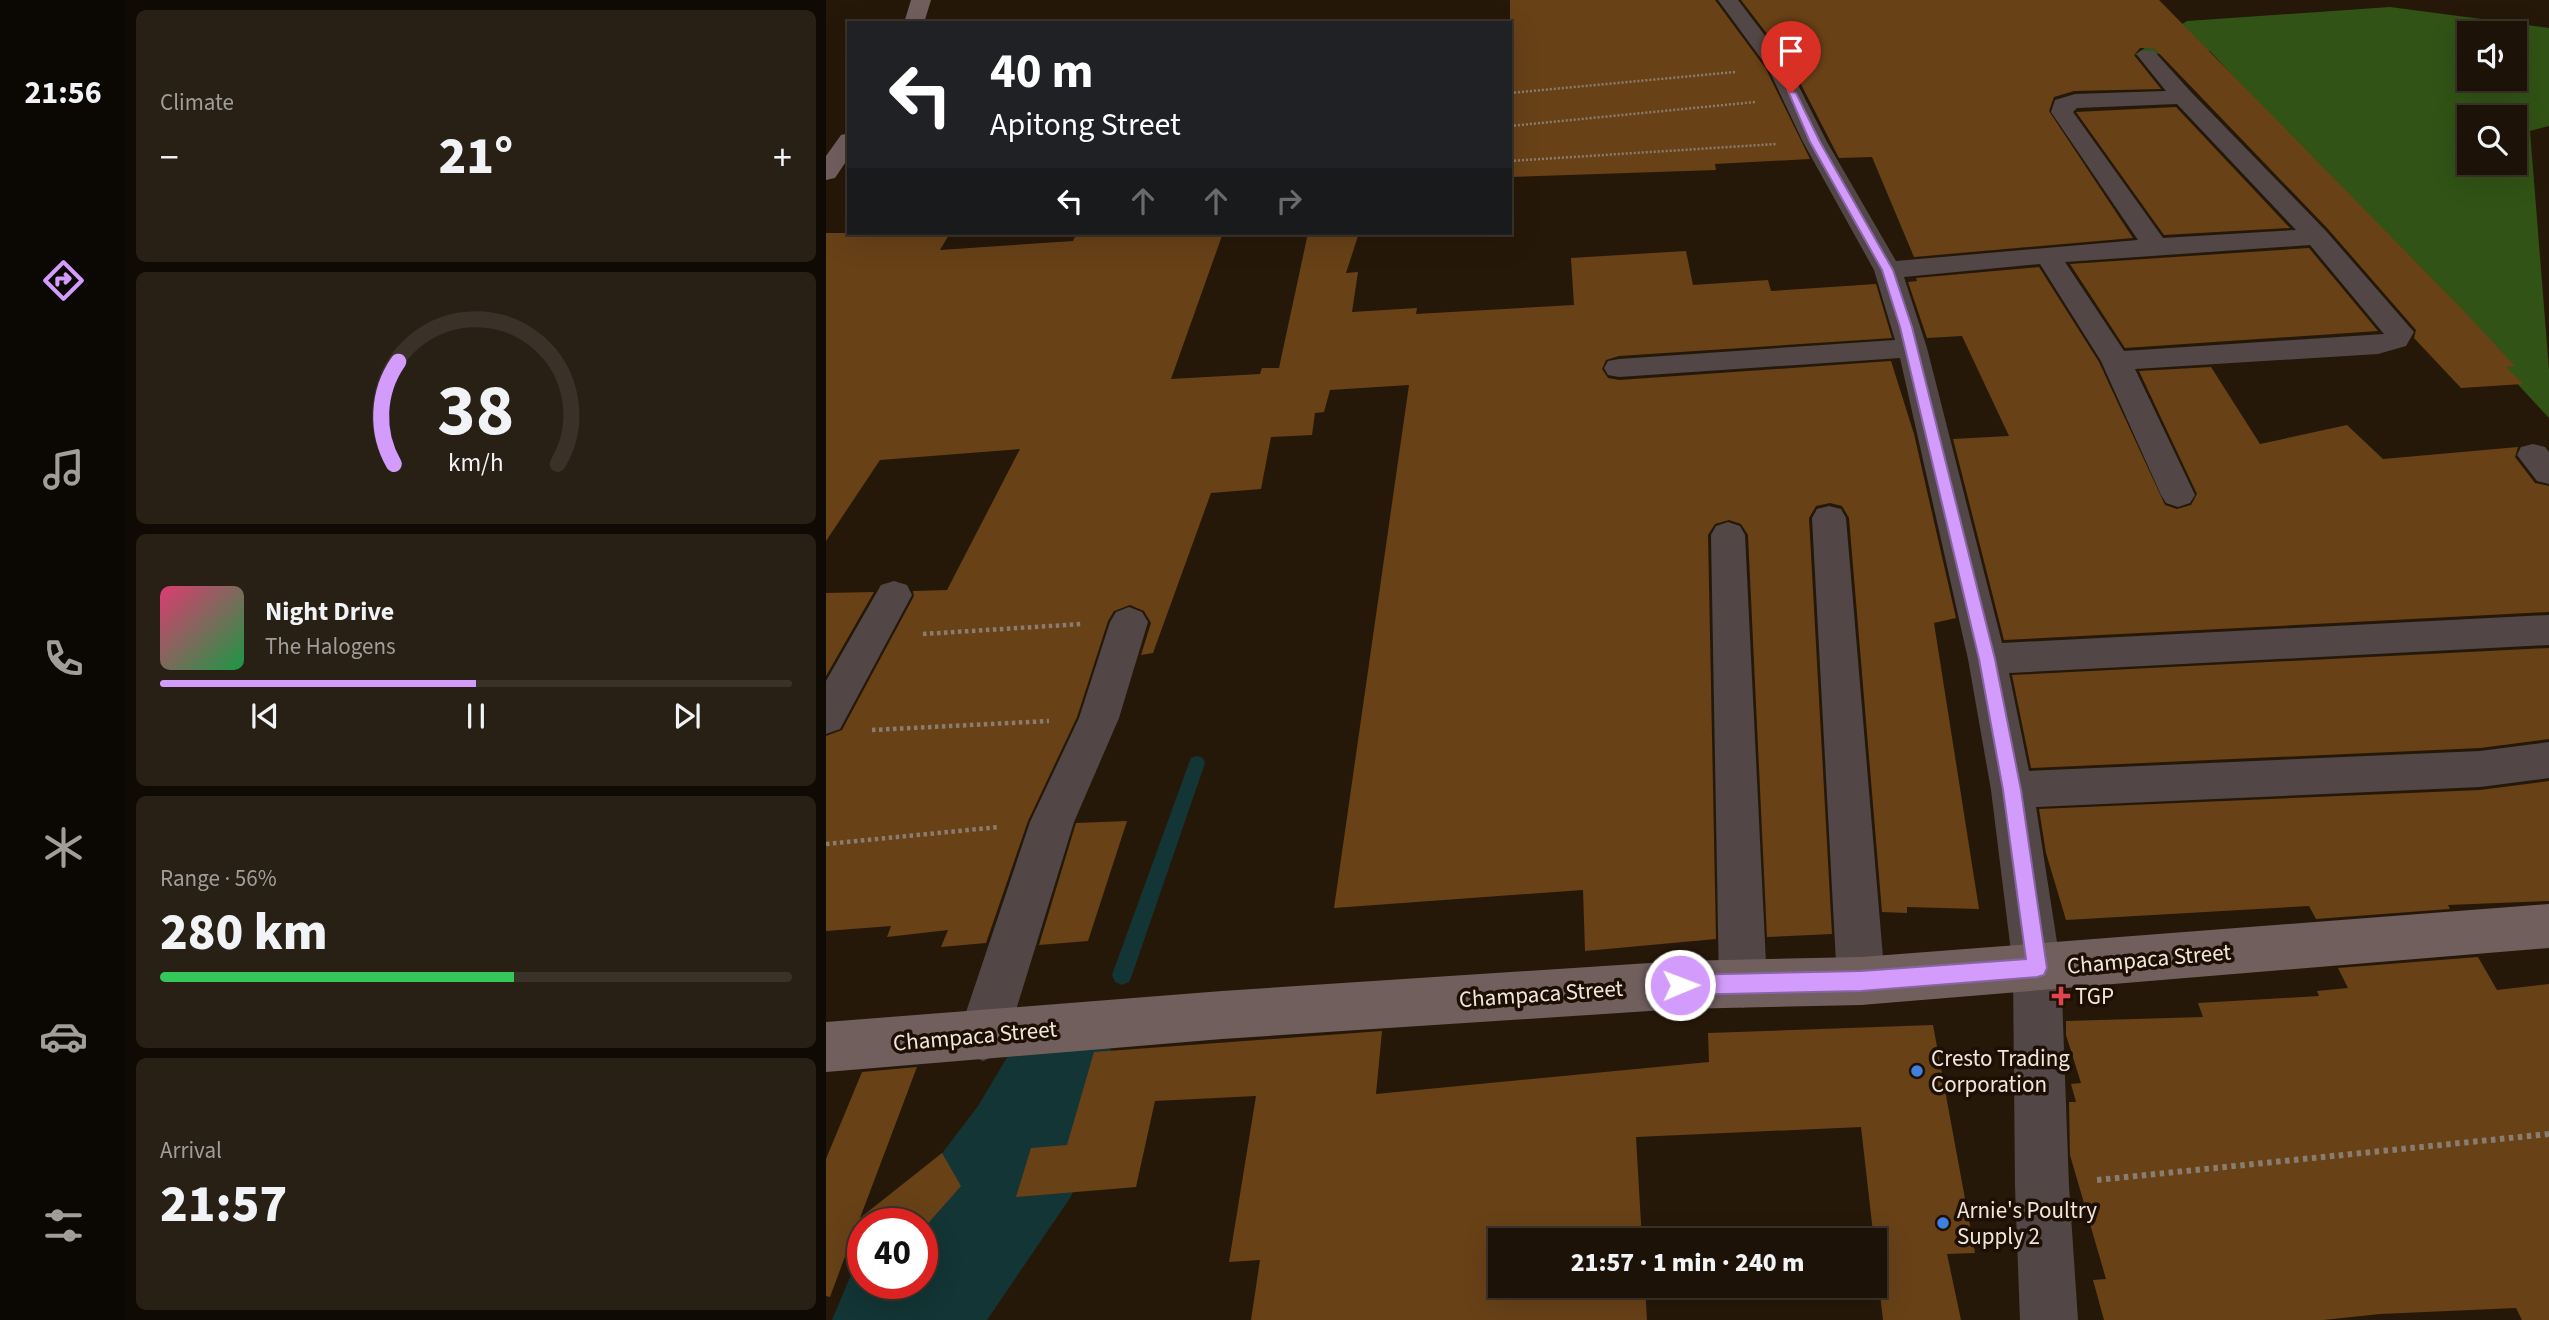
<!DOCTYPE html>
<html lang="en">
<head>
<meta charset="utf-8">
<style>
  body { margin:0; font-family:"Source Sans 3",sans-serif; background:#292015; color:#f1f3f6; height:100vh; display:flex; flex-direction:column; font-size:26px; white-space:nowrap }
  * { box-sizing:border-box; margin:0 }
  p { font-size:23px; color:#a09e9b }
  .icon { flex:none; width:38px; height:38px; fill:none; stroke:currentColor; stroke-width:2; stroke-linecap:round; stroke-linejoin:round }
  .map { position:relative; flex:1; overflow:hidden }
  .panel { display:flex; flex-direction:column; gap:10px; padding:10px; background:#0f0a04; width:700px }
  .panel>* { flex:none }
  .guide { position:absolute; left:21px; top:21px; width:665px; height:214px; border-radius:0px; box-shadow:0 7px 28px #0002,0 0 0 2px #3a3228; background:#202124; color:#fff; overflow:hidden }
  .fabs { position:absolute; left:1631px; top:21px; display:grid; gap:14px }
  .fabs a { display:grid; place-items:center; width:70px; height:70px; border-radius:0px; background:#1c1207; box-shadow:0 7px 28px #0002,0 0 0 2px #3a3228; font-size:35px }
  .speed { position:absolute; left:21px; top:1208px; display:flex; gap:14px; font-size:35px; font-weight:700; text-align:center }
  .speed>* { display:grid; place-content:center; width:91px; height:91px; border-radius:50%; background:#1c1207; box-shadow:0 7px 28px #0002,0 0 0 2px #3a3228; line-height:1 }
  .speed .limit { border:10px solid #d22; background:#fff; color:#111 }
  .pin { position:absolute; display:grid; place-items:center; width:60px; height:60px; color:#fff; margin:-72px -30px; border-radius:50% 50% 50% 0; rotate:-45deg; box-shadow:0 0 7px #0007 }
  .pin .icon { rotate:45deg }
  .me { position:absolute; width:77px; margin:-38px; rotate:89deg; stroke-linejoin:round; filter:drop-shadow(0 0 5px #0008) }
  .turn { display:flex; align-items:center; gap:24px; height:147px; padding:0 28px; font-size:32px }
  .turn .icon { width:91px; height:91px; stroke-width:2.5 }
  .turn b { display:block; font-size:49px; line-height:60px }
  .lanes { display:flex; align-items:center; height:66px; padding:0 28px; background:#0003; justify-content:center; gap:35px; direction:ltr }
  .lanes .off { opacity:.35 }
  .big { font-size:52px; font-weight:800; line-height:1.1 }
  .panel .widget { flex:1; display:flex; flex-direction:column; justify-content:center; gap:10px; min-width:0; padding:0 24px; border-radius:10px; background:#292015 }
  .panel .dial { align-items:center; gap:0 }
  .dial svg { height:182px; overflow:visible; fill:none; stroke:#3a3228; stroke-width:7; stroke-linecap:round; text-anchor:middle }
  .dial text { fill:#f1f3f6; stroke:none }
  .song { display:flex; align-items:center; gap:21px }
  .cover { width:84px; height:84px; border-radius:10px; background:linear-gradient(135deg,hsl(340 70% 55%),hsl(140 70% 35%)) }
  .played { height:7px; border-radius:4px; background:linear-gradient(90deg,#d39cfc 50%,#3a3228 50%) }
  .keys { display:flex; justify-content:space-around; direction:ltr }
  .heat { display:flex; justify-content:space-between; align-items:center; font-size:38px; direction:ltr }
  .charge { height:10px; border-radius:5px; background:linear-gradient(90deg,#34c759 56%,#3a3228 0) }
  .trip { position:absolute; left:662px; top:1228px; width:399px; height:70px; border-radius:0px; background:#1c1207; box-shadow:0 7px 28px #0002,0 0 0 2px #3a3228; font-weight:800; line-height:70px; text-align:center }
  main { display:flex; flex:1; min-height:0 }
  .tab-bar { display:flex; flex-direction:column; width:126px; justify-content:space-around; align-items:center; background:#0b0703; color:#a09e9b }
  .tab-bar .icon { width:49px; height:49px }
  .tab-bar .current { color:#d39cfc }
  .tab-bar b { font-size:32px; color:#f1f3f6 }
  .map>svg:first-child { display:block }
  .forest { fill:#315315; fill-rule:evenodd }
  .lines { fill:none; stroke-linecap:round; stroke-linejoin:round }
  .stream { fill:#133535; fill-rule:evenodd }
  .river { fill:#133535; fill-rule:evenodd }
  .building { fill:#684117 }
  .path-far2 { stroke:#897d70; stroke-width:2.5; stroke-dasharray:2 2; stroke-linecap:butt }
  .path-far1 { stroke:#897d70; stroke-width:4.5; stroke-dasharray:3.5 3.5; stroke-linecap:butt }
  .path { stroke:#897d70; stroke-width:6; stroke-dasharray:4.5 4.5; stroke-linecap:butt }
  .street { fill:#524746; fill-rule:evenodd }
  .secondary { fill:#715f5e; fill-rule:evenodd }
  .route { fill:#d39cfc; stroke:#8965a4; stroke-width:2 }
  .health-dot { fill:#e0444e; stroke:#1d0f03; stroke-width:2.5 }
  .shop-dot { fill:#3f7fe0; stroke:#1d0f03; stroke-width:2.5 }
  .labels { text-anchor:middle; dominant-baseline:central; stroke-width:7; stroke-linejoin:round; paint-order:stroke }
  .near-street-label { font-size:23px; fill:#f0e6dc; stroke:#1d0f03 }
  .near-poi-label { font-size:23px; fill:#f0e6dc; stroke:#1d0f03; text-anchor:start }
</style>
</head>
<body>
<main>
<nav class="tab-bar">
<b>21:56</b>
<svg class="icon current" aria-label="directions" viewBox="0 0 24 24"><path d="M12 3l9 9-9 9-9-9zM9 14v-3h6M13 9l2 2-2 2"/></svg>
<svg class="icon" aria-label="music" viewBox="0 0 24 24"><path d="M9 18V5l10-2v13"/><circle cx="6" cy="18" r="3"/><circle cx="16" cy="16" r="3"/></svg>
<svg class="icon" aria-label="phone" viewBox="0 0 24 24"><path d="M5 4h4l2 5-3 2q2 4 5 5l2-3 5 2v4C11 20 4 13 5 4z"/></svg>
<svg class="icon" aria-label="climate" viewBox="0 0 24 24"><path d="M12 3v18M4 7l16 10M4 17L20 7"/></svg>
<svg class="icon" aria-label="car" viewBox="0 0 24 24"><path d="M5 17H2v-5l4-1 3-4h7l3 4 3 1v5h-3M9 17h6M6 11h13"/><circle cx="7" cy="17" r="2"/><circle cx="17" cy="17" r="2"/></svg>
<svg class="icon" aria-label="filters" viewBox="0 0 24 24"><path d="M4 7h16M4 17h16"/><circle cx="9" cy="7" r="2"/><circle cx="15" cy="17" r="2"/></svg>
</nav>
<section class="panel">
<div class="widget"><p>Climate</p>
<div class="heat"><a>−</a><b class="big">21°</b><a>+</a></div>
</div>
<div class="widget dial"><svg viewBox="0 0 100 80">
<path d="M14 69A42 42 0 1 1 86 69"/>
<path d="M14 69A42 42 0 0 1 16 24" stroke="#d39cfc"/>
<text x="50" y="56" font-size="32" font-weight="700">38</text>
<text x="50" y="72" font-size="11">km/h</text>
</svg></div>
<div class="widget">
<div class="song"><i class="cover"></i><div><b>Night Drive</b><p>The Halogens</p></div></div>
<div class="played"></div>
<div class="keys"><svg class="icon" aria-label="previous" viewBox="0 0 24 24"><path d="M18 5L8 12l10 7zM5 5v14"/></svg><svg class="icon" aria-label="pause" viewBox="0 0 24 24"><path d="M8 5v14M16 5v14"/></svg><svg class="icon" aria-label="next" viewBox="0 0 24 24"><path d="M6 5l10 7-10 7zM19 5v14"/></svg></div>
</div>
<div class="widget"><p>Range · 56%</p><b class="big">280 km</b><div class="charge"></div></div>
<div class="widget"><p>Arrival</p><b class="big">21:57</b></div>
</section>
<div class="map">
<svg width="1723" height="1320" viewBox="0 0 1723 1320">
  <rect width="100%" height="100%" fill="#261809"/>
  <path class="forest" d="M1564,7l159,21v98l-19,5 19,239v48l-339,-367 -76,4 53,-34zM1643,33h46v46h-46zM1643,117h46v46h-46z"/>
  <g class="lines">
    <path class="stream" d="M371,756l6,2 2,5 -73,212 -3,7 -7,3 -7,-3 -3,-7 77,-212 2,-5z"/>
    <path class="river" d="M236,1021l44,18 18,44 -18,44 -36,71 -83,122h-155l21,-50 10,-13v26h59v-60h-33l89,-117 40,-67z"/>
  </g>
  <path class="building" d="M684,0h205l51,69 44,90 -95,5 1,6 -206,7z
    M915,0h418l303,309 53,57 -9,1 17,17 -62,4 -47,-50 2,-8 -88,-101 -174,-181h-14l-6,7 27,34 -87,2 -20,6 -5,14 84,127 -219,19 -42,-100 -33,1 -48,-93z
    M1350,107l114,121 -126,7 -88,-123z
    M0,233h124l-10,17 133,-9 4,-8h146l-52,146 89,-5 2,-6h17l29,-135h51l-13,40 12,-1 -6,40 65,-4 -1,6 158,-9 -3,-47 115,-7 7,34 75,-5 3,11 105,-7 16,54 -273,18 -13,4 -4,9 6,9 11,2 272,-19 23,73 42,184 -22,5 45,286 -72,-2v6l-25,-1 -33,-394 -7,-12 -12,-3 -14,3 -7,12 23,416 -65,3 -19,-402 -7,-11 -12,-4 -14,4 -7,11 8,404 -131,12 -2,-61 -249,18 75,-523 -79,5 -6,22 -9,1 -3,22 -41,2 -10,52 -50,4 -58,160 -12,2 10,-32 -7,-12 -14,-6 -16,6 -6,10 -31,96 -49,104 -42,122 -45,4 7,-17 -61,7 4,-11 -65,5v-195l16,-6 72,-134 -1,-5 34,-1 73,-141 -140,11 -54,81z
    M1483,248l69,83 -253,17 -55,-84z
    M1213,267l60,95 66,143 12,4 14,-4 6,-11 -58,-123 72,-4 49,77 87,-19 36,34 135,-12 -3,10 20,26 14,3v126l-545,28 -51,-201 56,-3 -47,-100 -35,2 -19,-56 9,-1 -1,-3z
    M48,592l-48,84v-83z
    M1723,648v91l-69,9 -449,20 -19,-93z
    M1723,781v120l-101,4 2,4 -134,10 -7,-13 -243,14 -20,-67 -7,-44 441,-19z
    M301,821l-39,120 -49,4 37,-122z
    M1652,957l19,33 52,-6v336h-27l-6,-12 -136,6 -57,6h-219l-11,-40 13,-1 -36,-124 -1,-53h7l-5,-18 10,-1 -15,-48v-14l137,-4 -5,-14 121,-7 -2,-5 31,-3 -10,-20z
    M1107,1025l42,228 -28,1 14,66h-78l-22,-193 -225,10 6,104h-142v45h145l2,34h-396l9,-60 -31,2 27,-166 -101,5 -19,86 -120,10 15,-49 36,-3 27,-93 288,-21 -6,63 333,-32 -1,-29z
    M91,1067l-57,151 82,-65 19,33 -37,42 -2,-5h-59v11l-10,1 -23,62 -4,-1v-137l36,-87z"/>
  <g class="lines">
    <path class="path-far2" d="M684,93l225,-21
      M684,126l245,-24
      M684,161l266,-17"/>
    <path class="path-far1" d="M97,634l159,-10
      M46,730l177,-9
      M0,844l173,-17"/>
    <path class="path" d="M1271,1180l452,-46"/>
    <path class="street" d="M892,0h20l51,67 38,75 69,119 242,-21 -87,-128 4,-12 20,-6 91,-3 -29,-36 3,-4h14l37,41 135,139 88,101 -8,14 -28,8 -243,15 60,126 -5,8 -12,4 -12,-4 -5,-8 -60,-134 -61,-97 -136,13 23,71 75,295 547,-28v30l-540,28 20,98 451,-20 69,-9v36l-69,9 -444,20 25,161 8,218 9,134h-58l-5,-134 -2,-218 -22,-178 -23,-131 -68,-301 -281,19 -11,-2 -4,-7 4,-7 11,-2 276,-19 -21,-70 -71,-128 -35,-74zM1351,104l119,126 -133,8 -90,-126 4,-4zM1484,245l74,89 -260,17 -59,-89z
      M1707,444l12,3 4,5v32l-12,-3 -20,-26 4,-8z
      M1003,506l12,3 5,9 39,463 -7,17 -17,7 -17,-7 -7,-17 -25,-463 5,-9z
      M902,522l12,4 5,9 22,449 -7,17 -17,7 -17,-7 -7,-17 -8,-449 5,-9z
      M68,581l13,4 5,10 -72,134 -14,5v-53l55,-96z
      M303,607l13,5 6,10 -29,96 -45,104 -66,214 -8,17 -17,8 -17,-8 -8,-17 72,-214 49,-104 31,-96 6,-10z"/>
    <path class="secondary" d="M85,0h20l-7,23h-20z
      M23,133v24l-14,21 -9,2v-24l15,-21z
      M1723,904v44l-688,57 -181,4 -458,30 -396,33v-50l396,-31 458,-30 181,-4z"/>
  </g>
  <path class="route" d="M962,91l8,2 24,49 73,128 19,57 83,332 26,131 26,178 -3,7 -7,2 -176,14 -181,4 -7,-3 -3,-7 3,-7 7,-3 181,-4 165,-12 -23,-169 -24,-131 -79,-332 -18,-57 -72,-128z"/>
  <path class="health-dot" d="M1231.5 985.5h7v7h7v7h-7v7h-7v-7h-7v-7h7z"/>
  <g class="shop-dot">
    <circle cx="1091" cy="1071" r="7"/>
    <circle cx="1117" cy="1223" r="7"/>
  </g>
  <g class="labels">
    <g class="near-street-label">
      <text transform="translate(1323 959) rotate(-5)">Champaca Street</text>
      <text transform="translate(715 994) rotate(-4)">Champaca Street</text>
      <text transform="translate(149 1036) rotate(-5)">Champaca Street</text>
    </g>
    <g class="near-poi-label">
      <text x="1249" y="996">TGP</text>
      <text x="1105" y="1058">Cresto Trading<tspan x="1105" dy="26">Corporation</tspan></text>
      <text x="1131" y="1210">Arnie's Poultry<tspan x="1131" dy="26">Supply 2</tspan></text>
    </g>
  </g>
</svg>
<div class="fabs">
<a><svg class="icon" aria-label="sound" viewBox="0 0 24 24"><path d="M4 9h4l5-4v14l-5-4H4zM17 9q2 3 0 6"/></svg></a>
<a><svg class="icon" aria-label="search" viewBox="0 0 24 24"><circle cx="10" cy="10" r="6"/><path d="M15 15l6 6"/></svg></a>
</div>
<div class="speed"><div class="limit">40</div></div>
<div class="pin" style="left:965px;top:93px;background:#d93025"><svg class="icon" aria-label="arrive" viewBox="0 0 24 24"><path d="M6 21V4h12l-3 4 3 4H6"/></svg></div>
<svg class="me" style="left:854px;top:985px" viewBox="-20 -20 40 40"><circle r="17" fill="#d39cfc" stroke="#fff" stroke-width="3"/><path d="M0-11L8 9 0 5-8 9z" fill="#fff"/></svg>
<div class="trip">21:57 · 1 min · 240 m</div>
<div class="guide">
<div class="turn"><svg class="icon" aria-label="left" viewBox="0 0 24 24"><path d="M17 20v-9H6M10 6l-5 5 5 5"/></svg><div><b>40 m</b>Apitong Street</div></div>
<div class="lanes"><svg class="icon" aria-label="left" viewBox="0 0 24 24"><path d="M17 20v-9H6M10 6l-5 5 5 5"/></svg><svg class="icon off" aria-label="ahead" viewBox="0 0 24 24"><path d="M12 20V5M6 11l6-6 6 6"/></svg><svg class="icon off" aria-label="ahead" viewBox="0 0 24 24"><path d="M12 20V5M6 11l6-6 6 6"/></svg><svg class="icon off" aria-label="right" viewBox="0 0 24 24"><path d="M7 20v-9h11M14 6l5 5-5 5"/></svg></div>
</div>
</div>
</main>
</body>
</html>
